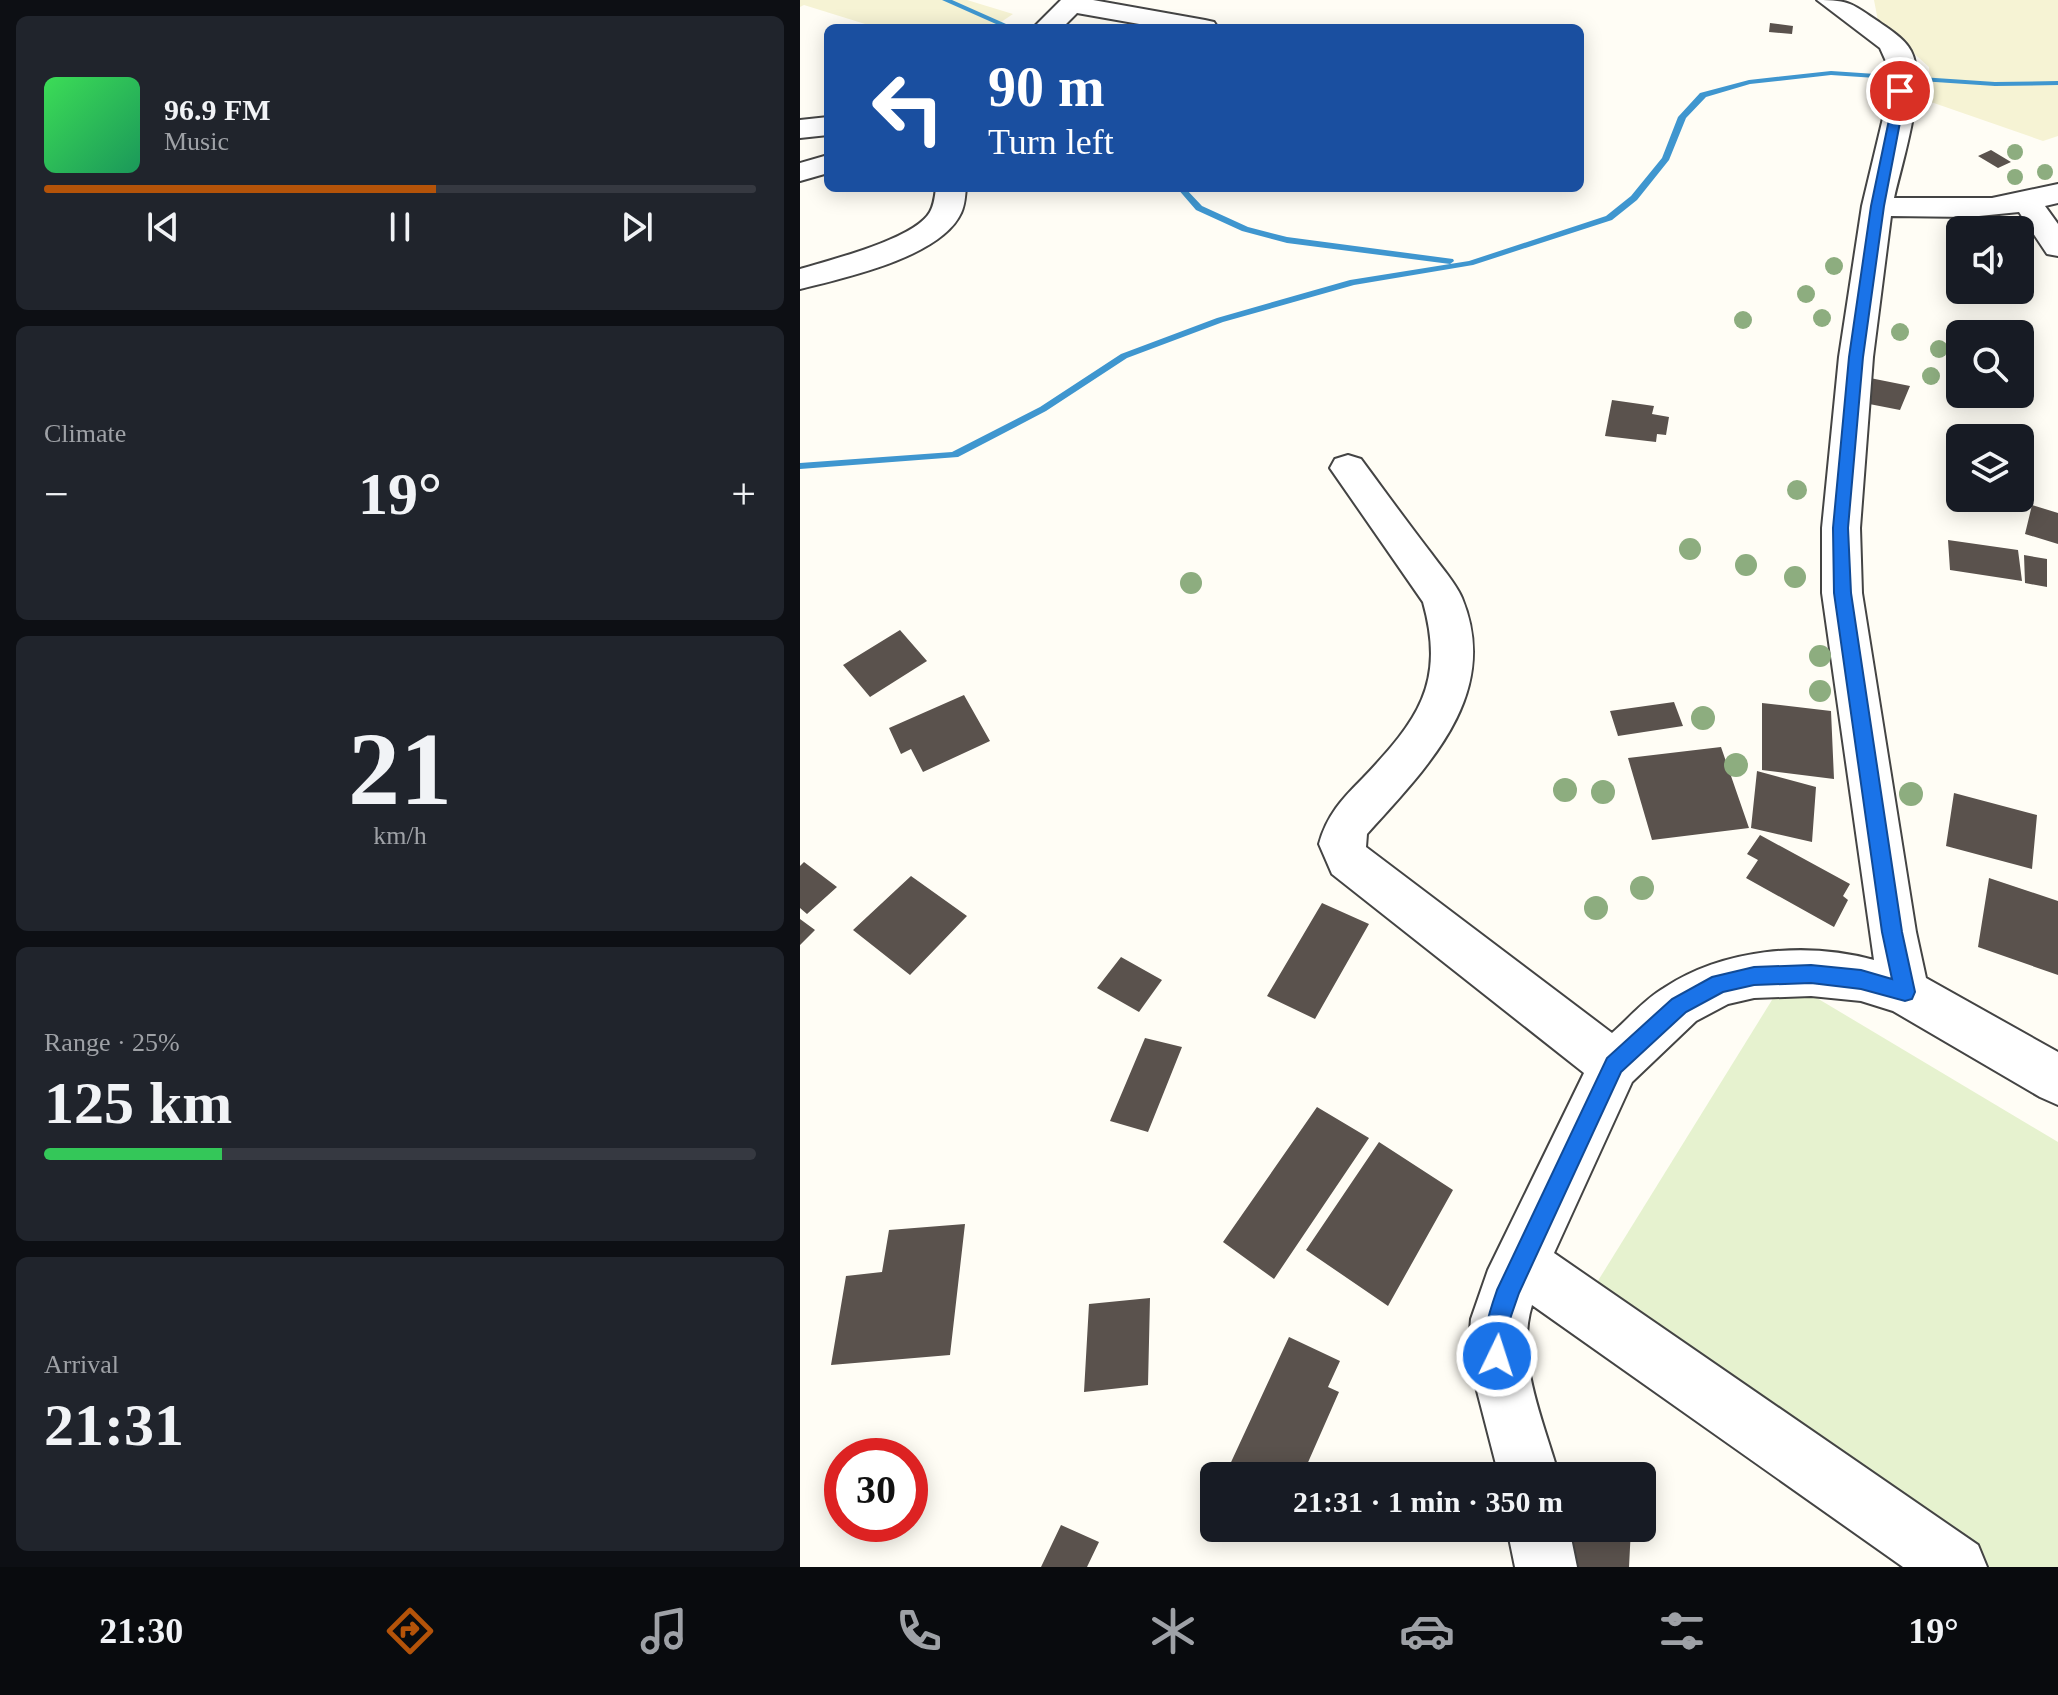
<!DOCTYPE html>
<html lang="en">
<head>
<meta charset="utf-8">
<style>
  body { margin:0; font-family:"Times New Roman",serif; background:#20242c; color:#f1f3f6; height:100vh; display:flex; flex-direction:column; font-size:30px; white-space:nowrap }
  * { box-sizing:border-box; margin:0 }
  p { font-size:26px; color:#9ea1a6 }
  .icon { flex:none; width:44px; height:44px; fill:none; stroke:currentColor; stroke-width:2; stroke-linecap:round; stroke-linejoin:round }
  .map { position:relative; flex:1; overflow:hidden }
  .drawer { display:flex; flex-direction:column; gap:16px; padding:16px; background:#0d0f14; width:800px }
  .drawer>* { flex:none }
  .banner { position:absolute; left:24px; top:24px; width:760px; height:168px; border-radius:12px; box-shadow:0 4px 20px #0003; background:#1a4fa0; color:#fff; overflow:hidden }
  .fabs { position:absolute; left:1146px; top:216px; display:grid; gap:16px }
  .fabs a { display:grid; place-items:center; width:88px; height:88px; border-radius:12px; background:#171b24; box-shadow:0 4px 20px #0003; font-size:40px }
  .speed { position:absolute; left:24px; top:1438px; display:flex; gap:16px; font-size:40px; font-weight:700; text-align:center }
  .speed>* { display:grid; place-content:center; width:104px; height:104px; border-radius:50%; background:#171b24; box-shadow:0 4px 20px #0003; line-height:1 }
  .speed .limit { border:12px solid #d22; background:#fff; color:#111 }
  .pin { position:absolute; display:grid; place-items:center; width:68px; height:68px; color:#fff; margin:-34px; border:4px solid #fff; border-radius:50%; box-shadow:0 2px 8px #0007 }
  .me { position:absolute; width:88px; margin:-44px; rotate:4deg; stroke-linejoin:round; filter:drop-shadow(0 0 6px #0008) }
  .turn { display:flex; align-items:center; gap:28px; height:168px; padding:0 32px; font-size:36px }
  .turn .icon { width:104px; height:104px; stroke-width:2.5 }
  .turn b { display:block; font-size:56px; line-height:68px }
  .big { font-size:60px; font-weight:600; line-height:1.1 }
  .drawer .widget { flex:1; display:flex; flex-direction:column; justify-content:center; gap:12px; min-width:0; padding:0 28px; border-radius:12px; background:#20242c }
  .drawer .dial { align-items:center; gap:0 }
  .dial b { font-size:104px; line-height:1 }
  .song { display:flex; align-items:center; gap:24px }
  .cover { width:96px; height:96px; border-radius:12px; background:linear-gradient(135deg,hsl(130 70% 55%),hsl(150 70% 35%)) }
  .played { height:8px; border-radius:4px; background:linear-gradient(90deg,#b45309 55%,#363941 55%) }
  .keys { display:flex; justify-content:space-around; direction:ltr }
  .heat { display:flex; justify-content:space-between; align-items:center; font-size:44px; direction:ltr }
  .charge { height:12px; border-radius:6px; background:linear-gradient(90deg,#34c759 25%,#363941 0) }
  .trip { position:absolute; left:400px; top:1462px; width:456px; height:80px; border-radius:12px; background:#171b24; box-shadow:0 4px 20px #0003; font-weight:600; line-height:80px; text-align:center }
  .tab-bar { display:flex; height:128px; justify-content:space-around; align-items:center; background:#090b0e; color:#9ea1a6 }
  .tab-bar .icon { width:56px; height:56px }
  .tab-bar .active { color:#b45309 }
  .tab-bar b { font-size:36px; color:#f1f3f6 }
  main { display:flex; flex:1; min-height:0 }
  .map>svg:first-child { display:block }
  .farmland { fill:#f6f3d4 }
  .pitch { fill:#e6f2cf }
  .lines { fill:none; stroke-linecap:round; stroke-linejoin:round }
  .stream { fill:#3f96cf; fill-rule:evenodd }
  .building { fill:#5a524d }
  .minor-casing { stroke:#444; stroke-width:4 }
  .minor { fill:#fff; fill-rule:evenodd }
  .tree { fill:#8dad7f }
  .route { fill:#1a73e8; stroke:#114b97; stroke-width:2 }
</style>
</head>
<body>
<main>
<section class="drawer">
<div class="widget">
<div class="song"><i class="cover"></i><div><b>96.9 FM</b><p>Music</p></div></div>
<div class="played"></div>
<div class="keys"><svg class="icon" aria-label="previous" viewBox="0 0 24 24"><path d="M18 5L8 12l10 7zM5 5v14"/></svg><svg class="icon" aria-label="pause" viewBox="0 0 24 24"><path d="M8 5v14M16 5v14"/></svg><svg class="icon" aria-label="next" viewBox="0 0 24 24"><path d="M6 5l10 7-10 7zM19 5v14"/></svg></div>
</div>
<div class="widget"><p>Climate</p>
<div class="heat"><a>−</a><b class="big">19°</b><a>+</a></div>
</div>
<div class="widget dial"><b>21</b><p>km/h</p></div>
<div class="widget"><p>Range · 25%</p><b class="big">125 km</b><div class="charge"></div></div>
<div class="widget"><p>Arrival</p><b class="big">21:31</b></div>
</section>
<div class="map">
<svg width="1258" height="1567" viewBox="0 0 1258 1567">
  <rect width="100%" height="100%" fill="#fffdf5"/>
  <path class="farmland" d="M0,0h167l46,14 -21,14h-114l-74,-23 -4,2z
    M1074,0h184v136l-15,5 -112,-39 -2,-35 -51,-46z"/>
  <path class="pitch" d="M985,979l273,163v425h-72l-390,-283z"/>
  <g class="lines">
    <path class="stream" d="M142,0h10l63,28h-10z
      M1031,71l164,11 63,-1v4l-63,1 -164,-11 -81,9 -44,13 -20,21 -17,42 -32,40 -25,20 -139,45 -119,20 -131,37 -96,36 -81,53 -88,46 -158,12v-6l152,-11 88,-45 81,-53 96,-36 133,-38 100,-16 -163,-21 -45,-12 -46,-21 -19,-22h8l17,18 46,21 39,10 166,22 1,2 -4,3 19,-3 137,-45 25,-20 31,-38 16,-41 22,-24 49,-13z"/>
  </g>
  <path class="building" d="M970,23l23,3 -1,8 -23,-2z
    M1191,150l20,12 -13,6 -20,-12z
    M1070,378l40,8 -10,24 -41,-8z
    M812,400l42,6 -2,8 17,3 -3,18 -9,-1 -1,8 -51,-6z
    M1232,505l26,8v31l-33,-10z
    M1148,540l70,10 4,31 -72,-11z
    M1224,555l23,4v28l-22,-4z
    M100,630l27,31 -57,36 -27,-32z
    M164,695l26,46 -67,31 -12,-23 -10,5 -12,-26z
    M874,702l9,24 -65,10 -8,-25z
    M962,703l69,8 3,68 -72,-9z
    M921,747l28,81 -97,12 -24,-82z
    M957,771l59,16 -4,55 -61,-14z
    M1154,793l83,22 -5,54 -86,-23z
    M960,835l90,49 -7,12 5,4 -14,27 -88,-49 12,-18 -11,-6z
    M4,862l33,25 -30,27 -7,-6v-42z
    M111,876l56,40 -57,59 -57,-45z
    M1189,878l69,23v74l-80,-28z
    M522,903l47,21 -54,95 -48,-23z
    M0,919l15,11 -15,15z
    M321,957l41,23 -23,32 -42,-24z
    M345,1038l37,9 -34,85 -38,-11z
    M517,1107l52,31 -95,141 -51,-37z
    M579,1142l74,48 -65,116 -82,-56z
    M165,1224l-15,131 -119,10 15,-89 36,-4 7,-42z
    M350,1298l-2,87 -64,7 5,-88z
    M489,1337l51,24 -12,26 11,5 -37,84h-72l-4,-3z
    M261,1525l38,17 -12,25h-46z
    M763,1528h68l-2,39h-70z"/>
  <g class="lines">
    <defs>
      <path id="minor" d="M261,0h32l112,20 9,2 4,6h-56l-85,-15 -15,15h-29z
        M1017,0c34,0 35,4 62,22 11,8 25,16 32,29 17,32 -9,111 -17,147h98l66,-14v19l-13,3 13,18v32l-11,-2 -28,-42 -50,5 -78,-1 -18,141 -13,171 2,65 54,339 10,46 132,74v53l-18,-8 -147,-86 -32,-10 -50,-5 -57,2 -26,6 -32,17 -64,61 -78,171 424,292 9,22h-84l-371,-262c-17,55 12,117 27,171h-60l-31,-120 3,-37 17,-49 96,-197 -252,-199 -13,-30c8,-29 23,-45 44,-66 54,-57 83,-94 60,-176l-93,-134 5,-9 13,-4 13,4c23,31 46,63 70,94 10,14 24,29 31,45 40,97 -36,170 -95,236l-1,13 246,186c17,-15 33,-34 52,-45 59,-39 142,-47 210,-28l-52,-367v-65l17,-171 23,-151 22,-92 5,-46 -9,-20z
        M28,117v18l-28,3v-18z
        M28,155v18l-28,8v-18z
        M136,188h30c-1,8 -1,17 -5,25 -20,44 -117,65 -161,76v-20c30,-9 115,-30 130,-57 4,-7 5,-16 6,-24z
        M707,1528h62l8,39h-62z"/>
    </defs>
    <use href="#minor" class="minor-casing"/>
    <use href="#minor" class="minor"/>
  </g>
  <g class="tree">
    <circle cx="1215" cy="152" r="8"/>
    <circle cx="1245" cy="172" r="8"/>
    <circle cx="1215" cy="177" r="8"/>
    <circle cx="1034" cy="266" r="9"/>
    <circle cx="1006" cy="294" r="9"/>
    <circle cx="1022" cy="318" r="9"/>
    <circle cx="943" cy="320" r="9"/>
    <circle cx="1100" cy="332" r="9"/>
    <circle cx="1139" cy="349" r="9"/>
    <circle cx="1131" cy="376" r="9"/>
    <circle cx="997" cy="490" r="10"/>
    <circle cx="890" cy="549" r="11"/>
    <circle cx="946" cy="565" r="11"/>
    <circle cx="995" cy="577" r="11"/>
    <circle cx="391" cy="583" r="11"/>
    <circle cx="1020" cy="656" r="11"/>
    <circle cx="1020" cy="691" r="11"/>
    <circle cx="903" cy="718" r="12"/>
    <circle cx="936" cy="765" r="12"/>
    <circle cx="765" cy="790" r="12"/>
    <circle cx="803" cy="792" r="12"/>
    <circle cx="1111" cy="794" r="12"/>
    <circle cx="842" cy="888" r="12"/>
    <circle cx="796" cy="908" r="12"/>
  </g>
  <path class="route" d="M1100,88l6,3 -22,115 -21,151 -15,171 3,65 51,339 13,60 -3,7 -7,2 -44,-12 -50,-6 -57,2 -31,7 -37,20 -65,60 -102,221 -9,26 -1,37 -3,8 -9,3 -8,-3c-10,-23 0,-51 8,-74l110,-232 65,-59 40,-22 42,-10 57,-2 50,5 31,9 -10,-47 -48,-339 -1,-65 16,-171 22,-151 24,-115z"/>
</svg>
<div class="fabs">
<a><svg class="icon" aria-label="sound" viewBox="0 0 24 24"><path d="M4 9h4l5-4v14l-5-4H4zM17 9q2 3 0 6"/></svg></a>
<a><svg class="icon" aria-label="search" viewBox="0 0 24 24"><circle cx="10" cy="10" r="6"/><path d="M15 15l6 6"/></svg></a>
<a><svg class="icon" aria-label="layers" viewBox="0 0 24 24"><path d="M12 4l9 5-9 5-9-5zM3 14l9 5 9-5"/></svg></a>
</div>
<div class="speed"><div class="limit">30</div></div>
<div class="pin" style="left:1100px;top:91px;background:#d93025"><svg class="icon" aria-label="arrive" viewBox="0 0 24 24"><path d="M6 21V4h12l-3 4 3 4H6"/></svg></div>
<svg class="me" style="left:697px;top:1356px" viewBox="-20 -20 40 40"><circle r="17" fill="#1a73e8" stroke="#fff" stroke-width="3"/><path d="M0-11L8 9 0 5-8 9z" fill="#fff"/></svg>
<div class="trip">21:31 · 1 min · 350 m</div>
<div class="banner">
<div class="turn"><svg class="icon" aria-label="left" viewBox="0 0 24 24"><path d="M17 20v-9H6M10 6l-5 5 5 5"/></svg><div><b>90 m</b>Turn left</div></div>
</div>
</div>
</main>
<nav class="tab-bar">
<b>21:30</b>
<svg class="icon active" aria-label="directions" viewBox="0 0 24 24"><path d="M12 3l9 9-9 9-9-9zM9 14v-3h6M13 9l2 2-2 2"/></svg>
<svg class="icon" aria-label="music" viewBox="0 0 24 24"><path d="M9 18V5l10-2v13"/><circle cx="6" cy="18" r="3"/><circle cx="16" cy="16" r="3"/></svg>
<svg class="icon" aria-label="phone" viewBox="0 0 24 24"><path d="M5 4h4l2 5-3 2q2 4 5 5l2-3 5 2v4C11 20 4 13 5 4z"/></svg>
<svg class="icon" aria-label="climate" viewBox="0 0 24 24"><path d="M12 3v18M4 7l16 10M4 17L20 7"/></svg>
<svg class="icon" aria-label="car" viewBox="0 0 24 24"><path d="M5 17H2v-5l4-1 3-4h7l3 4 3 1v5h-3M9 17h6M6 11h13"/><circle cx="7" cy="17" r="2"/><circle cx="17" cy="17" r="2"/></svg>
<svg class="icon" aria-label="filters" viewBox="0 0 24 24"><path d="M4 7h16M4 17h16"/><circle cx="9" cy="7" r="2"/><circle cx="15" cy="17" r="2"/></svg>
<b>19°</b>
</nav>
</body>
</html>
